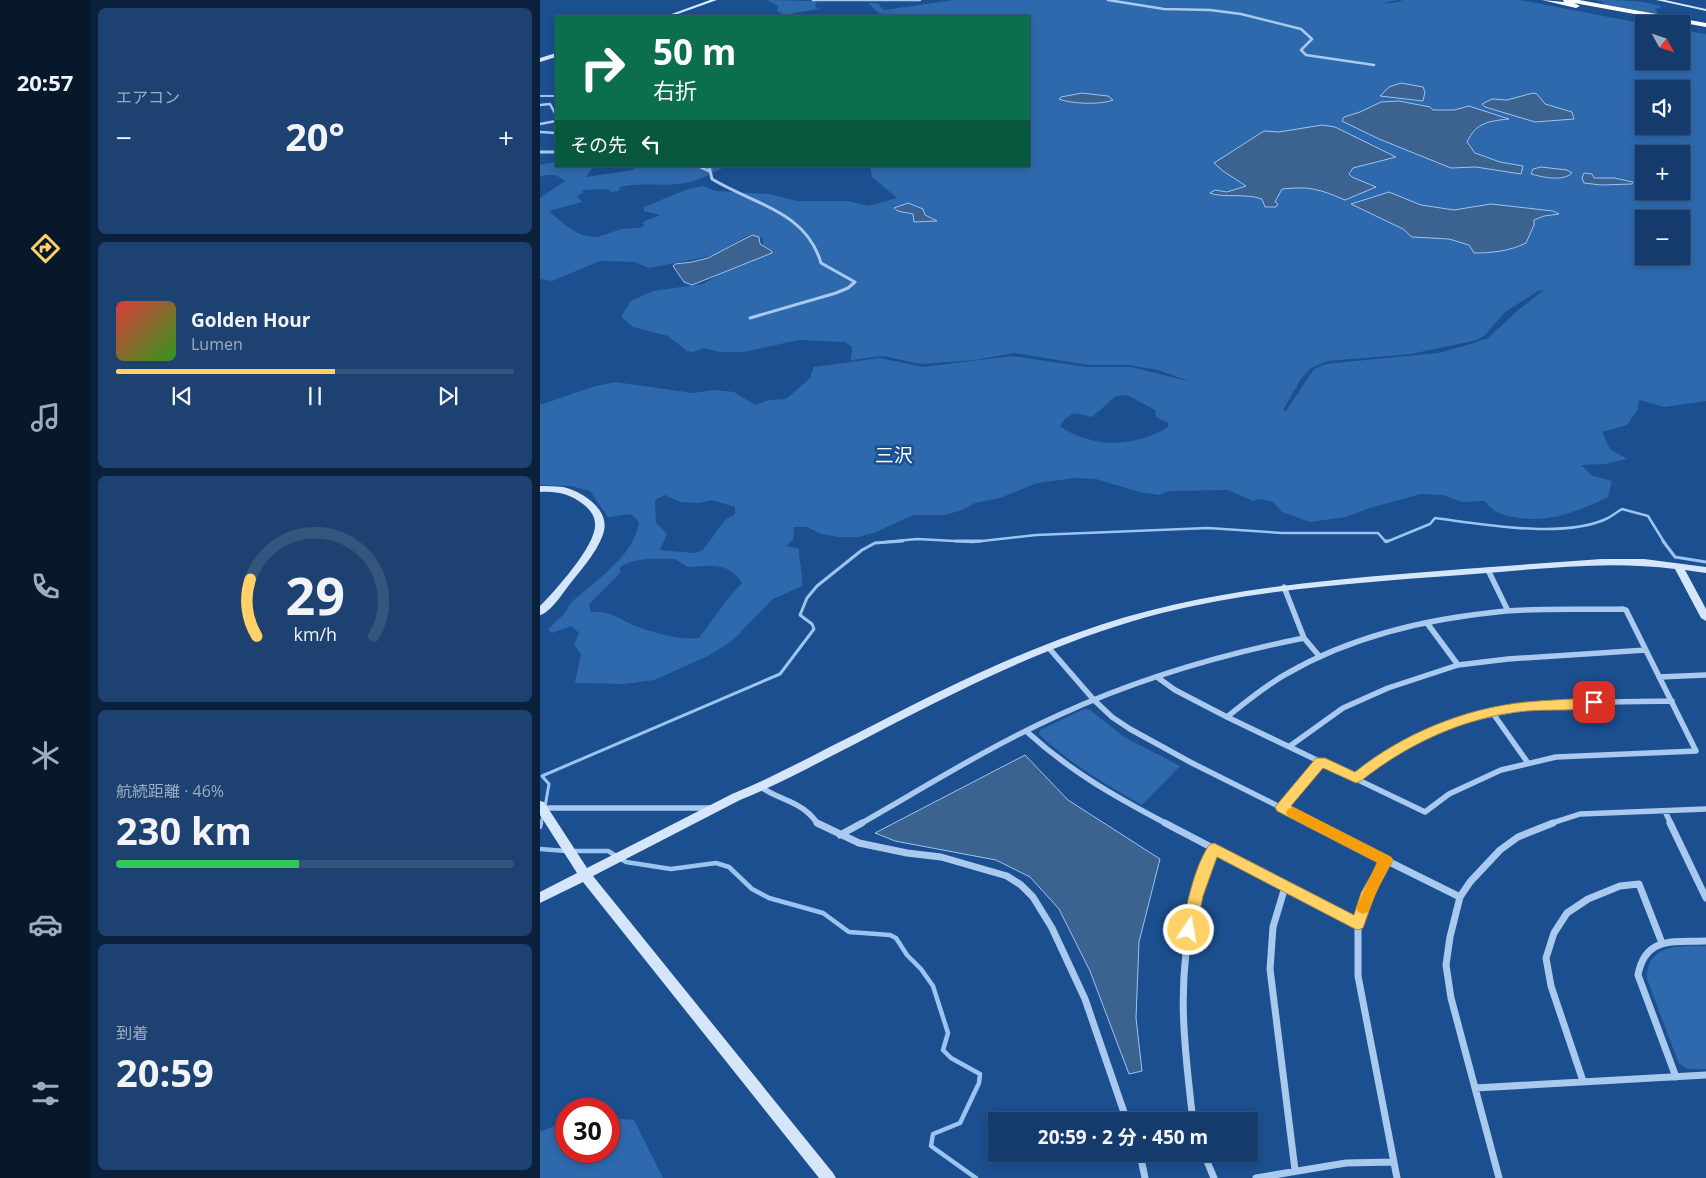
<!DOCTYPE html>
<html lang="ja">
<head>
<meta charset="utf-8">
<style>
  body { margin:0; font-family:"Open Sans","Noto Sans JP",sans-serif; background:#1d4271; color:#f1f3f6; height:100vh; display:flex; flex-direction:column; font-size:19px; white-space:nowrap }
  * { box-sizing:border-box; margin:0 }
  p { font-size:16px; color:#9dadc1 }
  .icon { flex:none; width:28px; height:28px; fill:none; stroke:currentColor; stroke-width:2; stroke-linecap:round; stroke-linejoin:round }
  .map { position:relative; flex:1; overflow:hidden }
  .panel { display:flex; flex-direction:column; gap:8px; padding:8px; background:#0b203b; width:450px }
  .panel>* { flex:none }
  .top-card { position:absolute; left:15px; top:15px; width:475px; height:152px; border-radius:0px; box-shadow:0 2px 8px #0003,0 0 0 1px #33557e; background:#0b6e4f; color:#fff; overflow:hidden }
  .needle { width:32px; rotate:130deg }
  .buttons { position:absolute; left:1095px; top:15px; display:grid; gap:10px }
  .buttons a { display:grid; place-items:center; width:55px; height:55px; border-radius:0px; background:#143b6b; box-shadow:0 2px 8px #0003,0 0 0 1px #33557e; font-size:25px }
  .speed { position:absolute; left:15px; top:1098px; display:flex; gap:10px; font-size:25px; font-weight:700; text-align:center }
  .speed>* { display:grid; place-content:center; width:65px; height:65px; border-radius:50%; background:#143b6b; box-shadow:0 2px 8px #0003,0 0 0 1px #33557e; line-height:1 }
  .speed .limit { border:8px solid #d22; background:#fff; color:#111 }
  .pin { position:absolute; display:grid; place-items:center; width:42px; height:42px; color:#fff; margin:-21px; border-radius:10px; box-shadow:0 2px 8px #0006 }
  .me { position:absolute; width:55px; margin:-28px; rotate:12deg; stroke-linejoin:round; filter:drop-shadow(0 0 4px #0008) }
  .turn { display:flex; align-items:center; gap:18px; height:105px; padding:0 15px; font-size:22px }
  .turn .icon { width:65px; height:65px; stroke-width:2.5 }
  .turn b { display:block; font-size:35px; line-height:42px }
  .then { display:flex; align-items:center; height:48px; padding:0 15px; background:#0003; gap:10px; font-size:19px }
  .big { font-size:38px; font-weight:700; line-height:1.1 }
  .panel .widget { flex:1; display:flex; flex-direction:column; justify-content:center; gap:8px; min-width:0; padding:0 18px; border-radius:8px; background:#1d4271 }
  .panel .dial { align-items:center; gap:0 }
  .dial svg { height:130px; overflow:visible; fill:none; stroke:#33557e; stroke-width:7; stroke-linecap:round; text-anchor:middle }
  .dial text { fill:#f1f3f6; stroke:none }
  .song { display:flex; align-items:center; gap:15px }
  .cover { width:60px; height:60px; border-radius:8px; background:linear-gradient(135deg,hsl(0 70% 55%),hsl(110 70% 35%)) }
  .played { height:5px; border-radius:2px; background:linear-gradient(90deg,#ffd166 55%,#33557e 55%) }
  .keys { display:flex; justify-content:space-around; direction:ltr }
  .heat { display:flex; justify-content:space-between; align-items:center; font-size:28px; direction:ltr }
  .charge { height:8px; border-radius:4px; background:linear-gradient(90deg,#34c759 46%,#33557e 0) }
  .trip { position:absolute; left:448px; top:1112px; width:270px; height:50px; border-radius:0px; background:#143b6b; box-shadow:0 2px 8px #0003,0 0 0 1px #33557e; font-weight:700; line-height:50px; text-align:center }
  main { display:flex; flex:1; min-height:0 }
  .dock { display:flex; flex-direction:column; width:90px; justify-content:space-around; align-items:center; background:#08182b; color:#9dadc1 }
  .dock .icon { width:35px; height:35px }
  .dock .on { color:#ffd166 }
  .dock b { font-size:22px; color:#f1f3f6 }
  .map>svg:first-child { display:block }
  .green { fill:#2e69ad; fill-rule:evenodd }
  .water { fill:#3c6290; stroke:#9cc4f0 }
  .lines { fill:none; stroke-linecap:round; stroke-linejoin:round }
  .stream-far3 { stroke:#9cc4f0; stroke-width:2 }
  .stream-far2 { stroke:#9cc4f0; stroke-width:2.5 }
  .stream-far1 { stroke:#9cc4f0; stroke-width:3 }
  .stream { stroke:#9cc4f0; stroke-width:4.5 }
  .street-far3 { stroke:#a9c9ee; stroke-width:2.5 }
  .street-far2 { stroke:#a9c9ee; stroke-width:3 }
  .street-far1 { stroke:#a9c9ee; stroke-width:5.5 }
  .street { stroke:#a9c9ee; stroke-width:7 }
  .secondary { fill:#d6e6fa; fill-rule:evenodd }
  .highway { fill:#fff; fill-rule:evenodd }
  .route { fill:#ffd166; stroke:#a68842 }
  .slow { fill:#f59e0b }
  .labels { text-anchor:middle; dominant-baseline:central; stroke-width:5; stroke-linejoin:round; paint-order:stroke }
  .quarter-label { font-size:19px; fill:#fff; stroke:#1b4f8f }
</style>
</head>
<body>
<main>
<nav class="dock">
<b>20:57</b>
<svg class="icon on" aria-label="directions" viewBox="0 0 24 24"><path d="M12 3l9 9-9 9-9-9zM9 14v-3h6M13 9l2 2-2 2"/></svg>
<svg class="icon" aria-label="music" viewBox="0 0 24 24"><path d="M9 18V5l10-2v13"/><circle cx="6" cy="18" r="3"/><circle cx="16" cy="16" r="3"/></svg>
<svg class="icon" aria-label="phone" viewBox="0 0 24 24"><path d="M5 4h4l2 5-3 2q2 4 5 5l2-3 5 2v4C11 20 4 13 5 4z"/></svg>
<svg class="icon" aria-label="climate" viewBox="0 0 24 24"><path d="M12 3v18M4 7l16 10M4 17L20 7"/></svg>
<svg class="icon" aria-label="car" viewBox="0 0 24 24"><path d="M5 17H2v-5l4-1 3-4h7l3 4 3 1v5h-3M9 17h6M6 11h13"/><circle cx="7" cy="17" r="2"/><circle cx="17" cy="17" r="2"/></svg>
<svg class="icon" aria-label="filters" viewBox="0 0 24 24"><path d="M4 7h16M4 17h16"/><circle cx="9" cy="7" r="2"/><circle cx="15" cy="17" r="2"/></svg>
</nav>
<section class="panel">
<div class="widget"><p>エアコン</p>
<div class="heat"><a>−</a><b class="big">20°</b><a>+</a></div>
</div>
<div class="widget">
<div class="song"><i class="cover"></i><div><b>Golden Hour</b><p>Lumen</p></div></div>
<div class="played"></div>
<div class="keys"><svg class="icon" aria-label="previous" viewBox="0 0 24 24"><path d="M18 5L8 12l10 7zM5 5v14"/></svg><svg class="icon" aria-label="pause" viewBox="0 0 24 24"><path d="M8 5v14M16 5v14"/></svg><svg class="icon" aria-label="next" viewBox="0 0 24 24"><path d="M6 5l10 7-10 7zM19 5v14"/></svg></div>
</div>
<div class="widget dial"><svg viewBox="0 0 100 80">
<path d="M14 69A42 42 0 1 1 86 69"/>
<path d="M14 69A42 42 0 0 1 10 34" stroke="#ffd166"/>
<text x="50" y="56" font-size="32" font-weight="700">29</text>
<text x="50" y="72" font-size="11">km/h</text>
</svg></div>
<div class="widget"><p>航続距離 · 46%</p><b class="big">230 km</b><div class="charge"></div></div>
<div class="widget"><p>到着</p><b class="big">20:59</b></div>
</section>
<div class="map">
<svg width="1166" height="1178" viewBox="0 0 1166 1178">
  <rect width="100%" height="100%" fill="#1b4f8f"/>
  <path class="green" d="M227,0l47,1 3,1 -2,4 3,3 -34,6 -7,-4 1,-5z
    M413,0h444l-17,4 17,-2 6,-2h117l115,22 9,3v36h37v-31l25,4v367l-42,6 -25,-7 -1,9 -11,16 -25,7 8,17 17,10 -22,5 -24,1 12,11 19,5 -4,16c-34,17 -71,30 -109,16 -5,-1 -10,-8 -15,-12l-22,1 -19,-7 -22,-1 -51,14 -24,9 -36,5 -28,-10 -9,-10 -12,-3 -8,2 -25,-11 -60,1 -8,4 -17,-2 -47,-14 -21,-1 -38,5 -37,15 -25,5 -13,7 -17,5h-32l-37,17 -17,5h-21l-17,-3 -14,-7h-13l-1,13 -7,6 13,3c0,13 4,24 3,37l-29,13 -41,42 -24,15 -29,13 -25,11 -29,4 -50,-1 6,-29 -7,-9 5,-12 -8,-7 -19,7 -4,-4 17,-16 5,-9c23,-22 65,-48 69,-82l-8,-8 -23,3 -18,-26 -19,-5 -31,-1v-80l52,-18 23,-5 78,11 21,-3 20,2 21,13 14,-5 17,-1 24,-21 4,-11 66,-9 42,9 90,-11 74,11h45l61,15 -34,-12 -30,-5h-39l-75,-12 -39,7 -54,4 -38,-8 -32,4 1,-13 -7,-5 -46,-2 -55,12h-25l-15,-4 -11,4 -6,-1 -19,-15 -35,-9 -12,-10 10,-16 22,-10 50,-7 17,-10 54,-23 -11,-6 -1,-7 -11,-4 -40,22 -62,12 -14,-6 -35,-1 -48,20 -12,-2v-81l25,-17c-8,-7 -15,-8 -25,-4v-12l16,-3v4h38l-8,11 47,-7 2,-4h93c-14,5 -28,15 -43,17 -23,4 -44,-1 -65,4l-1,4 -8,1 -3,-3c-9,2 -18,-1 -26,2l1,2 -6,3 5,6 -33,9c12,11 29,27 47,26 8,-1 17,-6 26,-8 8,-2 15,1 22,-3l-1,-4 17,-7 -16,-4v-4l44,-18 15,-3 13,5 53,3 28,7h51l20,5 29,-8 -25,-21 -2,-11h159v-150h-147l-14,-13h10l4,6 3,1zM1104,89h37v37h-37zM1104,154h37v37h-37zM1104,219h37v37h-37zM1004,290l-27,21 -29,27 -14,5 -35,10 -94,9 -19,2 -12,5 -28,42 -3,-1 18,-31 10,-11 17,-7 83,-7 66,-14 7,-4 21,-24 33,-21zM587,395l28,15 1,7 12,6v4c-32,20 -76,22 -108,-1l5,-7 9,-6 18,4 24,-21zM125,495l15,7 19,1 13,-3 23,7v7l-10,6 -22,30 -8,3 -35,-3 7,-16 -11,-11 -1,-23zM135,559l13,8c24,-1 39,-6 54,16l-12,13 -31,42c-19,2 -40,-4 -58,-10 -19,-6 -29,-18 -50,-16l-2,-8 32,-32 -2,-4c15,-11 38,-9 56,-9z
    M1055,0c21,0 51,0 67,7l-7,2 3,4 -2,2 -54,-11 2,-2z
    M544,709l6,1 34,27 56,29 -38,39c-37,-21 -72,-41 -103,-71l1,-4z
    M1166,946v123h-18l-9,-5 -32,-85c-1,-36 33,-33 59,-33z
    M69,1118l25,2 29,58h-123v-46l26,-11v30h43z"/>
  <path class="water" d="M861,83l22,4 2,5 -2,9 -43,-5 9,-9z
    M542,93l26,3 5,4c-12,5 -42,4 -54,-1l2,-2z
    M993,93l4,1 8,10 27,8 2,7 -39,3 -50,-15 -3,-3 10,-5 15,1z
    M859,101l31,6 3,3h21l15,-4 40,13c-19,2 -33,3 -42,23l8,11 25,9 23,4 -2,8 -45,-7 -25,1 -72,-29 -37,-18 2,-4 16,-5 21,-10z
    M782,125l13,2 61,30 -43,11 -4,6 3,3 24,10 -31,13c-26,-11 -35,-14 -63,-11l-7,13 3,2 -2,3h-11l-3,-8c-16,-6 -41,-1 -52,-6l5,-3 12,2 19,-6 -23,-15 -9,-8 50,-32 15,1z
    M1001,167l26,3 5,3c-9,9 -30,4 -41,1l2,-5z
    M1044,173l8,1 2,4h20l19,4 -1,2 -31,1 -17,-2 -2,-5z
    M849,192l32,13 33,5 37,-6 62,7 6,3 -15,2 -10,4v5l-8,18c-16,8 -34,10 -52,10l-5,-8 -20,-6 -37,-2 -9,-8 -52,-25z
    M368,203l15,6 2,6 12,6 -23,1 -1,-8c-6,-2 -15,-1 -19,-6z
    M212,235l7,2 1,7 12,7v2l-80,32 -8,-3 -11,-16 2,-2 17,-2 16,-4z
    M485,755l43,45 92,59 -21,83 -3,76 6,53 -13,3 -39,-103 -31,-62 -29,-32 -34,-17 -101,-19 -20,-8z"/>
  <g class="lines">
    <path class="stream-far3" d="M0,96h16"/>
    <path class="stream-far2" d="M345,542l32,-3 56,3 63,-7 172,-7 74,5h96l8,9 44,-18 5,-6c47,6 127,21 171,1 5,-2 11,-7 16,-10l26,7 16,26"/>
    <path class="stream-far1" d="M416,541h25
      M845,541h3
      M1123,541l12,16 31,5
      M5,807l4,-23 -7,-8 238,-102 34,-45 -2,-5 -12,-9 7,-17 10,-12 45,-36 13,-7 28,-2
      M1,824l2,-9"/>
    <path class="stream" d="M0,827l1,-4
      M0,849l26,2
      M32,851h36l18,11 45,7 45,-6 13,4 23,22 17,9 54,15 26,19 41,3 6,3 11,17 14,14 12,17 15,47 -5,17 8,8 29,16 -1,9 -19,40 -27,11 -2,12 45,32"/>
    <path class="street-far3" d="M273,0h107
      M568,0l56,9 46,1 31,4 60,15 11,10 -11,11 5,5 68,10
      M0,105l10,-1 6,11
      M0,124l16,-3
      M0,132l16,1"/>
    <path class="street-far2" d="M0,152h16
      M158,166l11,5
      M169,166l3,13c41,25 94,32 109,84l34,19 -7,6 -12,5 -86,25"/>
    <path class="street-far1" d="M948,570l20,41
      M744,587l20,51 16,19
      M1083,609l3,1 70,141 -140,6 -55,13 -52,24 -24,18 -198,-95c20,-16 39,-32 61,-44 66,-38 142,-55 218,-62 39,-3 78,-1 117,-2z
      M887,623l31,42
      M508,647l46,53 18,17 18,12 60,33 124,62
      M617,677l18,13 52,27
      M1119,677l47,-2
      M952,712l36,51
      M486,731c45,41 88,65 141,93
      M750,746l53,-38 45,-20 70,-23 50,-6 138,-9
      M816,778c24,-17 48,-34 75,-45 76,-32 160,-31 241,-32
      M221,787c14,11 33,13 46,25 4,3 8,8 11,12
      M742,807l39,-45
      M3,808h168
      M1125,811l6,13
      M320,824c65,-37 130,-78 199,-109 78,-36 160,-60 245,-77
      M1009,824l31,-10 126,-5"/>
    <path class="street" d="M277,823l42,20 48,10 34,4 66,19 14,9 12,12 19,31 33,71 42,122
      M625,823l193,101
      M771,823l149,74
      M1130,823l36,75
      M300,835l22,-12
      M846,861l-18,32 -10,31v52l39,202
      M745,887l-12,40 -3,42 25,201
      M1136,1077l-38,-102c7,-39 36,-33 68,-34
      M1043,1081l-32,-95 -5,-28 8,-25 13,-20 21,-14 32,-13 19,-2 23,59
      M935,1088l231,-13
      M653,1121c-9,-76 -17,-139 1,-214 5,-20 10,-40 20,-58
      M600,1154l5,24
      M664,1154l10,24
      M716,1178l90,-15 48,-1
      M959,1178l-48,-180 -5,-33 4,-28 10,-40 10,-15 30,-32 18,-13 35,-14"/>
    <path class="secondary" d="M170,0h7l-45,16h-6z
      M1116,0h9l41,9v2z
      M16,53v4l-16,5v-4z
      M0,486c8,0 15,0 23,1 18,4 46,21 41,44 -5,19 -23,39 -35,54 -6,8 -19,28 -29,30v-9c15,-15 57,-62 55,-82 0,-9 -6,-15 -12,-20 -13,-10 -26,-13 -43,-12z
      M1062,559h42l62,8v6l-21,-3 21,39v12l-5,-3 -26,-49c-67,-9 -135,0 -201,5 -105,8 -210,14 -312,39 -43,11 -85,26 -126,43 -62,26 -122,57 -181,88 -38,19 -75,40 -115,56l-147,76 240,297 3,5h-17l-236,-296 -43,21v-11l37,-19 -37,-58v-14l4,1 43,66 145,-74c42,-17 83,-40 124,-60 72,-37 144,-74 221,-101 104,-38 213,-50 324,-59 67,-6 134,-10 201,-15z"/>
    <path class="highway" d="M1002,0l22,2 -1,-2h16l127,23v4l-132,-24 6,3 -4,2z"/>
  </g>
  <path class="route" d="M1054,698l6,4 -1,4c-23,6 -49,3 -72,5 -60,5 -120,33 -166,70l-5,2 -33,-15 -32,38 100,51 2,3 -18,34 -12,34 -5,2 -5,-2 -136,-71 -14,39 -7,34 -2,5 -5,1 -6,-1 -2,-5c7,-28 12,-60 28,-85l5,-2 140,72 7,-22 17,-30 -101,-52 -2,-4 41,-49h9l30,14c47,-38 110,-64 171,-70 22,-2 45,-3 68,-4z"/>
  <path class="slow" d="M753,807l98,50 2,3 -9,15 -16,37 -5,2 -5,-2 -2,-4 21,-46 -89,-46 -2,-3 2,-4z"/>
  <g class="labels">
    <g class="quarter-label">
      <text x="354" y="455">三沢</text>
    </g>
  </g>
</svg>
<div class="buttons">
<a><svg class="needle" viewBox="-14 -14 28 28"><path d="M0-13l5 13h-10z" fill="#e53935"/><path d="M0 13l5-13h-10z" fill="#9dadc1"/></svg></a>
<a><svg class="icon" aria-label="sound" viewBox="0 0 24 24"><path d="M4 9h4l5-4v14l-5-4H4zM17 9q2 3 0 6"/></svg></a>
<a>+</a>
<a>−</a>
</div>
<div class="speed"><div class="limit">30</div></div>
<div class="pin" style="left:1054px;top:702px;background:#d93025"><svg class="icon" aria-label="arrive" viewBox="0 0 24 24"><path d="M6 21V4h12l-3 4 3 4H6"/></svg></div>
<svg class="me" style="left:649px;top:930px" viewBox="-20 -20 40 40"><circle r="17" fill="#ffd166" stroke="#fff" stroke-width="3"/><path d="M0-11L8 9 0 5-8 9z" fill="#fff"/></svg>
<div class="trip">20:59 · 2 分 · 450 m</div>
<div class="top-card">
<div class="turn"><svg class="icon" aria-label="right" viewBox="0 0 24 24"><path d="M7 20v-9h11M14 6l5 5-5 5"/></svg><div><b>50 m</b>右折</div></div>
<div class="then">その先<svg class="icon" aria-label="left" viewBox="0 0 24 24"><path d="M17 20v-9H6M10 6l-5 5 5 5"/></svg></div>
</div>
</div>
</main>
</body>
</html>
